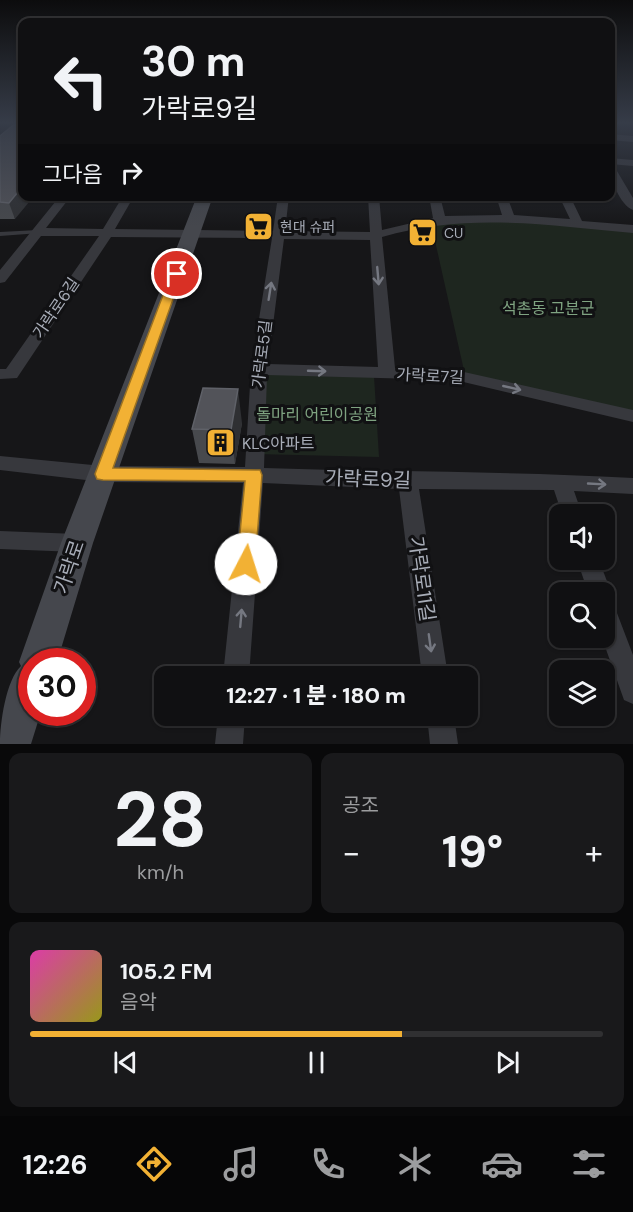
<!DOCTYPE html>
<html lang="ko">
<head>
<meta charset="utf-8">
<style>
  body { margin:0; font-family:"DM Sans","Noto Sans KR",sans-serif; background:#19191b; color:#f1f3f6; height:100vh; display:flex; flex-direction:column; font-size:22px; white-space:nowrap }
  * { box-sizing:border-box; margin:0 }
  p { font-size:20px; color:#9c9d9f }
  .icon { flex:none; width:33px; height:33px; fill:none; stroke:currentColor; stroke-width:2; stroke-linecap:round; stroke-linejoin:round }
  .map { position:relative; height:744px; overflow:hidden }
  .panel { display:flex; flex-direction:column; gap:9px; padding:9px; background:#09090a; flex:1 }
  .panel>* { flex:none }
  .banner { position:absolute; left:18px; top:18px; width:597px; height:183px; border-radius:12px; box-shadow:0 2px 4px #0004,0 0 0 2px #303032; background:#101012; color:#f1f3f6; overflow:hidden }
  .controls { position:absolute; left:549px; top:504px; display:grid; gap:12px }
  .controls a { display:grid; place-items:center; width:66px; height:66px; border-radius:12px; background:#101012; box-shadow:0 2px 4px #0004,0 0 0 2px #303032; font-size:30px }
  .speed { position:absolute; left:18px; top:648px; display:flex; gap:12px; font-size:30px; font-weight:700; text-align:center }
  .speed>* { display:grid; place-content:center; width:78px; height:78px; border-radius:50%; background:#101012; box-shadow:0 2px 4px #0004,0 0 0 2px #303032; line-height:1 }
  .speed .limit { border:9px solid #d22; background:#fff; color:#111 }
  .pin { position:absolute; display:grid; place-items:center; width:51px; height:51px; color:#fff; margin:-26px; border:3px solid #fff; border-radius:50%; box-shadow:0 2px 6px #0007 }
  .me { position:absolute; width:66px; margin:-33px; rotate:5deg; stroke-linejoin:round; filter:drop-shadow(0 0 4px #0008) }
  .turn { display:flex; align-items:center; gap:21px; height:126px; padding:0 24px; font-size:27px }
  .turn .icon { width:78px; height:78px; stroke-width:2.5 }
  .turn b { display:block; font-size:42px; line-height:51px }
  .then { display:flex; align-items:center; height:57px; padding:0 24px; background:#0003; gap:12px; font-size:22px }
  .big { font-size:45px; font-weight:800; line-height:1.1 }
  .panel .card { flex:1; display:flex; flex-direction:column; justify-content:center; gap:9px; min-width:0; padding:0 21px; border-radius:12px; background:#19191b }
  .panel .dial { align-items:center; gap:0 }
  .dial b { font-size:78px; line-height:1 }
  .song { display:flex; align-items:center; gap:18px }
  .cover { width:72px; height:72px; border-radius:9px; background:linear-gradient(135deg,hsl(320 70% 55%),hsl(60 70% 35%)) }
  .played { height:6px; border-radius:3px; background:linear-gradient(90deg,#f2b134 65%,#303032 65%) }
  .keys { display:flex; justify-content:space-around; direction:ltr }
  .heat { display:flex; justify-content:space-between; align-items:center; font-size:33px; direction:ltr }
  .panel .tiles { flex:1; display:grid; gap:9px; grid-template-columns:1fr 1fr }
  .card:last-child { grid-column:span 2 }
  .trip { position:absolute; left:154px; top:666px; width:324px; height:60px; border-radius:12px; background:#101012; box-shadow:0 2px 4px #0004,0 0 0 2px #303032; font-weight:800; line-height:60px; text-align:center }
  .tabs { display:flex; height:96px; justify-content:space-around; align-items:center; background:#060607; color:#9c9d9f }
  .tabs .icon { width:42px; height:42px }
  .tabs .selected { color:#f2b134 }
  .tabs b { font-size:27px; color:#f1f3f6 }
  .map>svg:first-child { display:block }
  .green { fill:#1e261f }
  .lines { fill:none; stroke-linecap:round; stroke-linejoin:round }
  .lane { fill:#37383d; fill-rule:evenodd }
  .street { fill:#37383d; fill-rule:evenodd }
  .secondary { fill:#45474d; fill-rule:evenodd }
  .wall { fill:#47494d }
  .shaded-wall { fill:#2f3033 }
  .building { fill:#525359; stroke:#5f6168; stroke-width:1.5 }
  .oneway { stroke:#757881 }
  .route { fill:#f2b134; stroke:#9d7322; stroke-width:1.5 }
  .labels { text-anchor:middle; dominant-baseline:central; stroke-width:6; stroke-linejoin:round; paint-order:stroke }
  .far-poi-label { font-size:14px; fill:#a8adb8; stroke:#111113; text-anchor:start }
  .street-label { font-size:16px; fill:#a8adb8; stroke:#111113 }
  .park-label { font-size:16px; fill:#7fa381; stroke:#111113 }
  .poi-label { font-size:16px; fill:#a8adb8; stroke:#111113; text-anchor:start }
  .near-street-label { font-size:20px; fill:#a8adb8; stroke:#111113 }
</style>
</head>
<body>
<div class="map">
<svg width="633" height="744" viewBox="0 0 633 744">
  <rect width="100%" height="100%" fill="#161618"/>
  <path class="green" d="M462,220l81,2 90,8v186l-168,-41 -34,-152z
    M266,372l108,4 5,81 -124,-3z"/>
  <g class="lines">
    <path class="lane" d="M38,230l2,1v2l-40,3v-4z"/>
    <path class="street" d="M610,134l23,2v6l-23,-2z
      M610,158l23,2v6l-23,-2z
      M610,165l4,1 19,32v12c-13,-5 -23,-31 -23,-45z
      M60,196h11l-25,32 57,1 20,-33h11l-19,33 158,2 5,-35h11l-4,35 85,1 -2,-36h11l3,34 51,-12 -4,-22h11l5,20 57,-1 -6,-19h11l7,19 56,4 -11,-23h11l12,25 51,4v8c-86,-8 -166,-21 -251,4l13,131 60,2 178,40v12l-178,-42 -188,-5 -3,93c123,4 246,3 369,10v16l-59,-3 8,23h-20l-8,-24 -135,-1 29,187h-26l-23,-187 -136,-6 -14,193h-26l20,-193 -140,-1 -103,-12v-14l103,10 142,1 6,-98 21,-131 -161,-1 -94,141 -17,1v-10h6l93,-133h-58l-36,46 -5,1v-13zM284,239l86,1 8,127 -110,-3z
      M0,531l77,3 8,2 3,7 -3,7 -8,2 -77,-3z
      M577,560h22l12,32 -3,6 4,2 21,55v49l-9,-4 -22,-62h2v-46h-16z
      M218,716h27l-2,28h-28z
      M427,716h27l4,28h-28z"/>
    <path class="secondary" d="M197,196h16l-120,347 -36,119h-25v50h9l-10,32h-31c0,-21 6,-64 21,-78l-2,-4 42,-119z"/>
  </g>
  <path class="wall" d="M0,136l15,83h-15z
    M242,423l-7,41 -36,-1 -7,-34z"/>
  <path class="shaded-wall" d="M22,187v9h12l-19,23 -6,-16z
    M238,389l4,34 -7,41 -4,-34z"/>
  <path class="building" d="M16,123h6v64l-13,16 -9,-1v-66z
    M203,388l35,1 -7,41 -39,-1z"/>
  <defs><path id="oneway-shaft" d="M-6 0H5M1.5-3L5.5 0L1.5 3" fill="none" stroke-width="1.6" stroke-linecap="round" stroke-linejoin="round" transform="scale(1.5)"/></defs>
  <g class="oneway">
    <use href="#oneway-shaft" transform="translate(378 276) rotate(85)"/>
    <use href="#oneway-shaft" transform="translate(270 291) rotate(-81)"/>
    <use href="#oneway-shaft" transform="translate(317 371) rotate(2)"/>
    <use href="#oneway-shaft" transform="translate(512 388) rotate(13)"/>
    <use href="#oneway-shaft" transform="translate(597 484) rotate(3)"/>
    <use href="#oneway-shaft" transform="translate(241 618) rotate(-85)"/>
    <use href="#oneway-shaft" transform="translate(430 643) rotate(82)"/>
  </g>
  <linearGradient id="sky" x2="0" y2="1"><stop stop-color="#0c0c0d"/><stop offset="0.54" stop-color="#363c48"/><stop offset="1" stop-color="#363c48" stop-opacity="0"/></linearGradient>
  <rect width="633" height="227" fill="url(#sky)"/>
  <path class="route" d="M177,270l5,4 -69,194 147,2 2,5 -7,89 -3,6 -6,3 -7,-3 -2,-6 8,-83 -142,-1 -6,-1 -2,-5 76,-200z"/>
  <defs>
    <symbol id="supermarket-square" viewBox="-11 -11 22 22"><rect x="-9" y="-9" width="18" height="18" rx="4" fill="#f2b134" stroke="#111113"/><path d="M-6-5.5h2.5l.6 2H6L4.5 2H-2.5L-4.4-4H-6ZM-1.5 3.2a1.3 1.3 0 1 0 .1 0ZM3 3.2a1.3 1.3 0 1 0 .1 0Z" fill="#111"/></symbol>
    <symbol id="building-square" viewBox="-11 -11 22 22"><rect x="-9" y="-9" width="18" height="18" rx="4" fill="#f2b134" stroke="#111113"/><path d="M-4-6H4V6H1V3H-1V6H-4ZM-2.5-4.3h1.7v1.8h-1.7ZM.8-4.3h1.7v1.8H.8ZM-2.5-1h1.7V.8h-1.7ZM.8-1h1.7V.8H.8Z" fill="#111"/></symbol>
  </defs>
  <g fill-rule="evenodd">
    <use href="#supermarket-square" x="242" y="210" width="33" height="33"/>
    <use href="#supermarket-square" x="406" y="216" width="33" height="33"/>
    <use href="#building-square" x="204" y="426" width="33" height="33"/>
  </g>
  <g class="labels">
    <g class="far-poi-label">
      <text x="280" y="227">현대 슈퍼</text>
      <text x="444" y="233">CU</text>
    </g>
    <g class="street-label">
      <text transform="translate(56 308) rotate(-56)">가락로6길</text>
      <text transform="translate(262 354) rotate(-83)">가락로5길</text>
      <text transform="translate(430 376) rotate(3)">가락로7길</text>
    </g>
    <g class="park-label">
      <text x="548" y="308">석촌동 고분군</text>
      <text x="317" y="414">돌마리 어린이공원</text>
    </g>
    <g class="poi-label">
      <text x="242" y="443">KLC아파트</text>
    </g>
    <g class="near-street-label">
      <text transform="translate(368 479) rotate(2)">가락로9길</text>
      <text transform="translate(69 567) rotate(-71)">가락로</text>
      <text transform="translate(422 579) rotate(82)">가락로11길</text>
    </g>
  </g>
</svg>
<div class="controls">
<a><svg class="icon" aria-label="sound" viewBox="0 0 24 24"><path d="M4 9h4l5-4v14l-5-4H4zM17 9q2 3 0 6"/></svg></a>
<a><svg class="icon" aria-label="search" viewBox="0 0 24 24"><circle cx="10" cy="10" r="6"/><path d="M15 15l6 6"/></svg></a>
<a><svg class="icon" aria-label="layers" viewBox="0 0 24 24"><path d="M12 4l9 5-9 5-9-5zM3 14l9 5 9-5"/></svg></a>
</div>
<div class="speed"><div class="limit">30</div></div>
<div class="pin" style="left:177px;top:274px;background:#d93025"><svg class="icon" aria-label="arrive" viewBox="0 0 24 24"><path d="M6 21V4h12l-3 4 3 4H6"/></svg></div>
<svg class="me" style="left:246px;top:564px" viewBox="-20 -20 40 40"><circle r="19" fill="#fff"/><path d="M0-13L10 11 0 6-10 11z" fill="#f2b134"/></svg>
<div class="trip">12:27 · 1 분 · 180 m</div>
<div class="banner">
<div class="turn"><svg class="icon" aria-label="left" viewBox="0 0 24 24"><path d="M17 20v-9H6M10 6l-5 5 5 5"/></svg><div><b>30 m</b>가락로9길</div></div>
<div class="then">그다음<svg class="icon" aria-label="right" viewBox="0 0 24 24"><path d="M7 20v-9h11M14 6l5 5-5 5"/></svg></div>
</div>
</div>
<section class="panel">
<div class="tiles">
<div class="card dial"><b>28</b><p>km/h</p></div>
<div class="card"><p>공조</p>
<div class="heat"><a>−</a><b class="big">19°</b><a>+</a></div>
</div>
<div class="card">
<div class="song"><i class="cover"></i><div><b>105.2 FM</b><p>음악</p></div></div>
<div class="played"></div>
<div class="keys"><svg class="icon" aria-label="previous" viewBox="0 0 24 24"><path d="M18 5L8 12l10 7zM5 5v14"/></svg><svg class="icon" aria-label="pause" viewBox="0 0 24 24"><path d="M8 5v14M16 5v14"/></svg><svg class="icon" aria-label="next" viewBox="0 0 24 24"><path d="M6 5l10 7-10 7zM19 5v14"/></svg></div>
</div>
</div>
</section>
<nav class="tabs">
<b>12:26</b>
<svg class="icon selected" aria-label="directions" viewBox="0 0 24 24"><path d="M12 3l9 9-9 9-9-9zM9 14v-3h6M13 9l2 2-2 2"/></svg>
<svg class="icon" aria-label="music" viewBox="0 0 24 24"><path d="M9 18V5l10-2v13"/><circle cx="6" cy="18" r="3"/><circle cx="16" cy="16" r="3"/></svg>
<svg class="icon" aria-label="phone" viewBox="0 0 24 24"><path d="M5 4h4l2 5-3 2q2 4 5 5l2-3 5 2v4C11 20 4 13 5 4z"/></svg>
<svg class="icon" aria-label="climate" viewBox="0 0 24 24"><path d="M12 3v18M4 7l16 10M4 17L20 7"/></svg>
<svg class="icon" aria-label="car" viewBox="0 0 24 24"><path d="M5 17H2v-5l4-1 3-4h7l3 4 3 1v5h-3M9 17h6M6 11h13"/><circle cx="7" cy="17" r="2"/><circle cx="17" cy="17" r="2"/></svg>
<svg class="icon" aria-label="filters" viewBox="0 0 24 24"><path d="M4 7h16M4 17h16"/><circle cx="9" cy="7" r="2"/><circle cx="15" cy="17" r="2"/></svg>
</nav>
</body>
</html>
